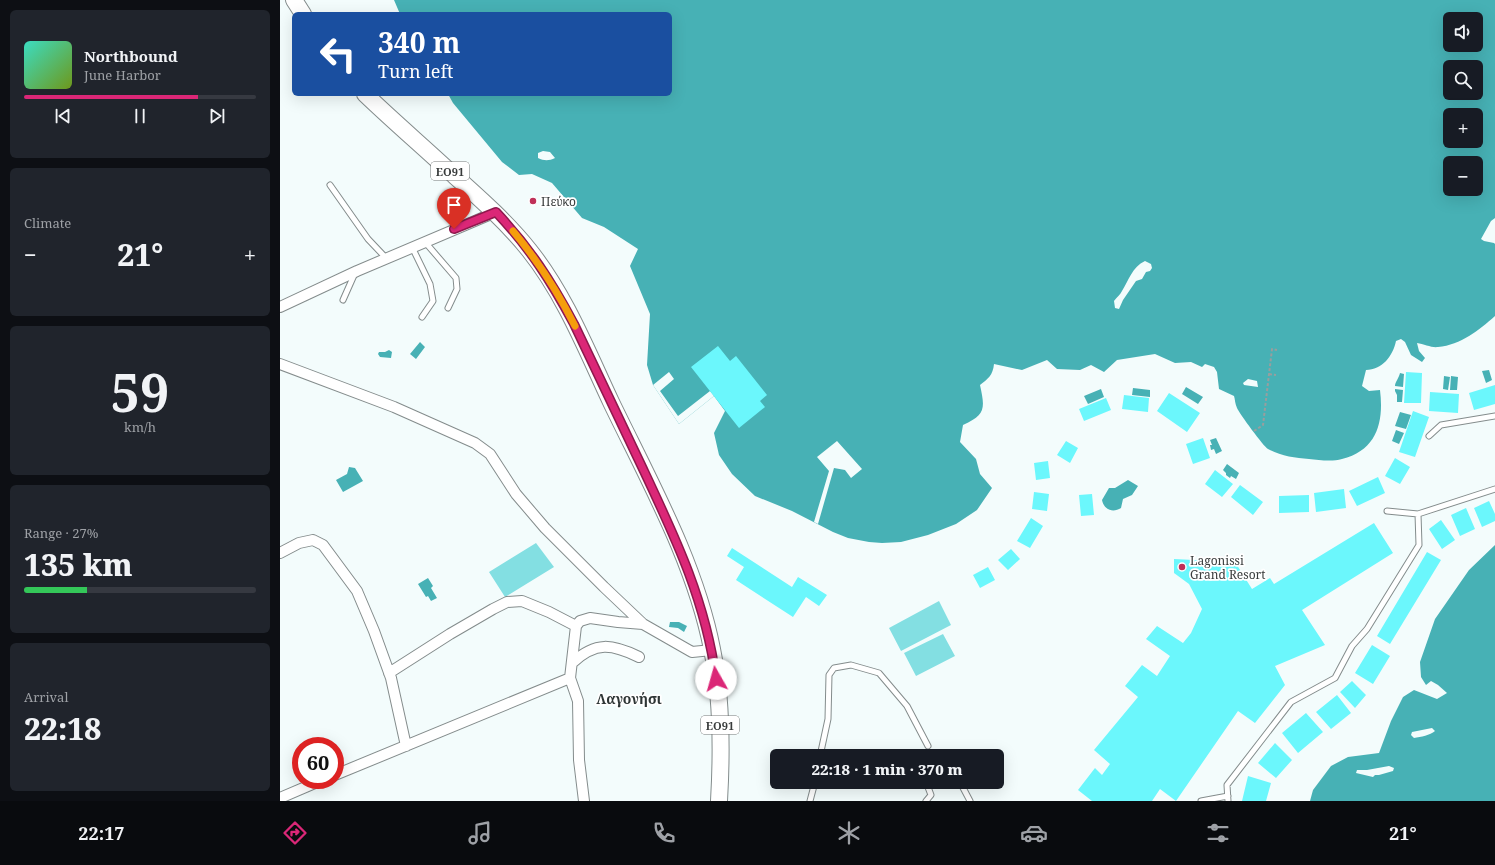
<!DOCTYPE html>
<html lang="en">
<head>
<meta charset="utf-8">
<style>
  body { margin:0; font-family:"Noto Serif",serif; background:#20242c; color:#f1f3f6; height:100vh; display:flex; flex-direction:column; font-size:15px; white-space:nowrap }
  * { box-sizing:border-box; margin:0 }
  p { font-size:13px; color:#9ea1a6 }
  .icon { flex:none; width:22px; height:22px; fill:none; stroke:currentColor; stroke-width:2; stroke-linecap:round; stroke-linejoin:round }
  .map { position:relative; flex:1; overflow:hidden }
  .details { display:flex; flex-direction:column; gap:10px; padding:10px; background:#0d0f14; width:280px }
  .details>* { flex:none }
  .banner { position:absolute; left:12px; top:12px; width:380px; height:84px; border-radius:6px; box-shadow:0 4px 16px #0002; background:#1a4fa0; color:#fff; overflow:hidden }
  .buttons { position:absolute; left:1163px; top:12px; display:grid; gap:8px }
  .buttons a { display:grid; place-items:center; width:40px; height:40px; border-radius:6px; background:#171b24; box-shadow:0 4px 16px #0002; font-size:20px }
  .speed { position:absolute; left:12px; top:737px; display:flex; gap:8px; font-size:20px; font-weight:700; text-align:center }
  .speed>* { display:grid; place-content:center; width:52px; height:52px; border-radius:50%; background:#171b24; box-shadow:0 4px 16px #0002; line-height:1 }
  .speed .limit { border:6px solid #d22; background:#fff; color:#111 }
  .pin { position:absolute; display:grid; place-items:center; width:34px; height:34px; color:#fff; margin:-41px -17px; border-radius:50% 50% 50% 0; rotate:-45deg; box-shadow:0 0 4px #0007 }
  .pin .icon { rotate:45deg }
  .me { position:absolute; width:44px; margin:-22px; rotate:353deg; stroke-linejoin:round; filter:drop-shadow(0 0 3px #0008) }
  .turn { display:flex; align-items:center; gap:14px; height:84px; padding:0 20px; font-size:18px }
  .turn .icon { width:52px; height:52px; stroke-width:2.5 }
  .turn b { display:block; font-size:28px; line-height:34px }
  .big { font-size:30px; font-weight:800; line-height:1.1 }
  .details .tile { flex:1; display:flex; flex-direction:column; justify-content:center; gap:6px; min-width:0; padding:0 14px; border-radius:6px; background:#20242c }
  .details .dial { align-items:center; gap:0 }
  .dial b { font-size:52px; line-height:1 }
  .song { display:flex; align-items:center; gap:12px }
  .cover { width:48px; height:48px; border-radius:6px; background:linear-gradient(135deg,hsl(170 70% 55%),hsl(80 70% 35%)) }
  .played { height:4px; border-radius:2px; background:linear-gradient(90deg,#db2777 75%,#363941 75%) }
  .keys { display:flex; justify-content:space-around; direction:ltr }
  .heat { display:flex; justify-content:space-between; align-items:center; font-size:22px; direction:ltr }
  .charge { height:6px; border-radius:3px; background:linear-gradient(90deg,#34c759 27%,#363941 0) }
  .trip { position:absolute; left:490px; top:749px; width:234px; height:40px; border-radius:6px; background:#171b24; box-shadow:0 4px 16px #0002; font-weight:800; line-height:40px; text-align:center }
  .dock { display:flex; height:64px; justify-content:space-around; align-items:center; background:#090b0e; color:#9ea1a6 }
  .dock .icon { width:28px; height:28px }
  .dock .active { color:#db2777 }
  .dock b { font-size:18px; color:#f1f3f6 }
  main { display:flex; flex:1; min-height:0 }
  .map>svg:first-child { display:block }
  .green { fill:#83dfe2 }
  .water { fill:#47b1b5; fill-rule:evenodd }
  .pier { fill:#f3fcfc }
  .building { fill:#6bf7fc }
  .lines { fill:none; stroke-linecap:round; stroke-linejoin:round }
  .service-casing { stroke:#848c8c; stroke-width:7 }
  .minor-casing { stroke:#848c8c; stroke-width:12 }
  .primary-casing { stroke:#848c8c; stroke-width:18 }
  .path { stroke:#989e9e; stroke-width:2; stroke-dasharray:3 2; stroke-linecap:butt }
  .service { stroke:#fff; stroke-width:5 }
  .minor { stroke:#fff; stroke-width:10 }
  .primary { stroke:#fff; stroke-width:16 }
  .route-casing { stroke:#8e194d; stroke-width:10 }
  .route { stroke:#db2777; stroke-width:7 }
  .slow { stroke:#f59e0b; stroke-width:7 }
  .poi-dot { fill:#bf3058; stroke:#fff; stroke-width:1.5 }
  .labels { text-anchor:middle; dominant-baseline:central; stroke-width:3.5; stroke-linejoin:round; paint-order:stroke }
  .shield { fill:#fff; stroke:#747676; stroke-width:1 }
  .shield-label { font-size:11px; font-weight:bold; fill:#393c3c }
  .poi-label { font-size:12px; fill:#393c3c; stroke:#fff; text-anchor:start }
  .quarter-label { font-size:14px; font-weight:bold; fill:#2e3535; stroke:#fff }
</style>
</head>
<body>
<main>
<section class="details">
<div class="tile">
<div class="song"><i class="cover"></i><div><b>Northbound</b><p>June Harbor</p></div></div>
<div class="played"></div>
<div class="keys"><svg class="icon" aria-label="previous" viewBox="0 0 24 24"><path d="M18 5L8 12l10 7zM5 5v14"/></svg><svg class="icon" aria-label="pause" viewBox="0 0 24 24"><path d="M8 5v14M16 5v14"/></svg><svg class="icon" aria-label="next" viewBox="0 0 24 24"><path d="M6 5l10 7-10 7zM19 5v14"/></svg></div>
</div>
<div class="tile"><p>Climate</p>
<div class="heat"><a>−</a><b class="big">21°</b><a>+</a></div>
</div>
<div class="tile dial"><b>59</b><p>km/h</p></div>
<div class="tile"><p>Range · 27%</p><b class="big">135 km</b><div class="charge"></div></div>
<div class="tile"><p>Arrival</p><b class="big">22:18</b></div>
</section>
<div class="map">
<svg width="1215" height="801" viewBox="0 0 1215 801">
  <rect width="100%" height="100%" fill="#f3fcfc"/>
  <path class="green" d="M256,543l18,24 -49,30 -16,-25z
    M659,601l12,24 -50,26 -12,-23z
    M663,634l12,22 -39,20 -12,-23z"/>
  <path class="water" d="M114,0h1101v218l-4,3 -10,18 3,2 10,2 1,1v72c-16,14 -34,29 -57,31 -6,1 -14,-3 -21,-4l2,8 6,7 -3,4 -11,-7 -6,-13 -4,-3 -5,2c-3,15 -14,29 -30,29l-4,16 7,5 11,-1c4,32 -3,60 -38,69 -10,3 -23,1 -33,0 -14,-1 -29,-3 -41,-10 -4,-2 -29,-36 -31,-41 -2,-4 -2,-9 -3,-12l-15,-7 -2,-17 -3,-5 -9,-3 -3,3 -11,-5 -16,1 -20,-9 -38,6 -13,12 -13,-7 -11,5 -23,-1 -10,-9 -25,10 -28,-6c-1,11 -6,15 -14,21 5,23 6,30 -17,40l-3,17 16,17 4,15 12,14 -15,22 -21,14 -28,11 -27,7 -19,1 -13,-1 -21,-4 -15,-6 -41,-21 -37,-15 -23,-22 -13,-19 -5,-22 11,-22 -11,-15 -35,28 -26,-39 -6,-20 3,-51 -20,-48 8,-17 -34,-22 -22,-9 -30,-35 -20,-9 -13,1 -17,-13 -49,-59 -5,-9h222v-80h-270zM1170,19h26v26h-26zM1170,67h26v26h-26zM1170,115h26v26h-26zM263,151l7,1 5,6c-6,3 -11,3 -17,0v-5zM1170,163h26v26h-26zM865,261l6,3 1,4 -2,3 -4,1 -4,7 -6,2 -13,19 -4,9 -4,-1 -1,-7c3,-4 6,-6 8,-10 7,-11 10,-24 23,-30zM968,379l9,2 1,6 -14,-2 -1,-2z
    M140,342l5,5 -9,12 -6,-5z
    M109,350l3,2 -1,6 -11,-1 -2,-3 1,-2h6z
    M1209,370l3,10 -6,3 -4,-12z
    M1120,373l4,1 -1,13 -8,-1c0,-4 4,-8 5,-13z
    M1164,376l6,1 -2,13 -5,-1z
    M1171,376l7,1 -1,13h-7z
    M906,387l17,10 -5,7 -16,-10z
    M853,388l17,2v7l-18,-2z
    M821,389l3,8 -16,7 -4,-8z
    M1115,389l8,1 -1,12h-5v-7l-2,-4z
    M1120,412l11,3 -5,14 -11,-3z
    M1116,430l8,3 -5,11 -7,-3z
    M936,438l6,13 -6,3 -2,-5 -3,1 -1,-5h2l-2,-5z
    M947,464l12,9 -3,6 -5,-3 -1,2 -4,-3v-2l-3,-3z
    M69,467l6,1 8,13 -20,11 -7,-12 11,-6z
    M848,480l10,6 -6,9 -9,4 -2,9c-8,5 -17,2 -19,-8l7,-12h6z
    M1215,545v256h-185l3,-11 18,-24 17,-9 31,-4 12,-32 12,-24 11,-7 23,9 10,-6 -9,-8 -7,-4 -5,4 -5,-8 -1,-15 15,-43 34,-49zM1152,728l3,3c-5,4 -14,6 -21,7l-3,-3 1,-3zM1109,766l5,2 -1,3 -14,4h-4l-2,2 -17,-4 1,-3h10z
    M148,578l5,8 -2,2 6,10 -6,3 -3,-5 -2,1 -8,-13z
    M390,622h9l8,4 -3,6 -6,-4 -9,-1z"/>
  <path class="pier" d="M389,372l5,7 -14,12 18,25 32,-25 4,5 -35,28 -26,-39z
    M557,441l25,28 -11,9 -6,-8 -11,-2 -16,56 -4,-2 15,-51 -12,-14z"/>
  <path class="building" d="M438,346l12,15 6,-5 31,39 -7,6 5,6 -26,21 -48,-61z
    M1126,372l16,1 -1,30h-17z
    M1215,385v19l-21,6 -5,-17z
    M1150,392l29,2 -1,19 -29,-2z
    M889,393l31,20 -13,19 -30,-21z
    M844,395l25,3 -1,14 -26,-3z
    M826,398l5,12 -27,11 -5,-12z
    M1133,411l16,6 -14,40 -16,-5z
    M923,438l7,20 -17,6 -7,-20z
    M786,441l12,7 -8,15 -13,-8z
    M1115,458l15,9 -10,17 -15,-8z
    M768,461l2,17 -14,2 -2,-17z
    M935,470l18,14 -11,13 -17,-13z
    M1098,477l7,16 -28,13 -8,-15z
    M960,485l23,17 -10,13 -22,-18z
    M1064,489l2,19 -30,4 -2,-19z
    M754,492l15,2 -2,17 -15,-2z
    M812,494l2,21 -13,1 -2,-21z
    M1029,495v17l-30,1v-17z
    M1209,501l6,13v7l-13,6 -8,-19z
    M1186,508l9,21 -15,7 -9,-21z
    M751,518l12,8 -13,22 -13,-7z
    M1161,520l14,20 -13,9 -13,-20z
    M1094,523l19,30 -91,57 23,35 -50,21 10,19 -30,38 -17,-12 -62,90 -16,-12 -8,12h-60l-14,-11 17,-22 7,7 8,-11 -16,-14 44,-53 -13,-11 17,-21 15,11 13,-20 -24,-17 11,-13 26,17 8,-10 11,-24 -13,-25 -15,-11v-14l61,3 17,27 18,-11 4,6z
    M452,548l60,39 6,-10 29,18 -8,11 -13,-9 -13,20 -57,-37 8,-13 -17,-11z
    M731,549l9,10 -12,11 -10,-10z
    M1147,552l14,8 -51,84 -13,-8z
    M708,567l7,13 -15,8 -7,-13z
    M1092,645l18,11 -17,28 -18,-11z
    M1072,681l14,14 -11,13 -15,-16z
    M1057,695l14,18 -20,16 -15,-17z
    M1026,713l17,19 -25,21 -16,-20z
    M995,743l17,17 -16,18 -18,-15z
    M968,776l23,7 -5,18h-24z"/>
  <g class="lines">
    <defs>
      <path id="service" d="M50,185l38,54 18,19
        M145,242l31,36 1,11 -9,19
        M132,247l18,37 3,17 -11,16
        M63,300l12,-27
        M1149,436l12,-11 54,-9
        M1138,514l77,-25
        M540,756l8,-37 1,-44 5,-7 17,-3 28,8 28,33 21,40
        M646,782l5,13 -5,6
        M680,782l10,19
        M530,801l5,-19
        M921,801l27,-5
        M948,801l-1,-16 64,-83 44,-24 17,-32 15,-17 52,-84 -1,-31 -31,-3"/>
      <path id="minor" d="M0,307l77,-36 139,-59
        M0,364l114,43 81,36 15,11 26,40 29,34 59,59 39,37
        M0,553l19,-10 14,-3 10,5 34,46 17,40 17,47 15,68
        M292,663c24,-22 40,-19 67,-6
        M109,673l61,-39 43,-25 14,-7 15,-1 27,11 27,14
        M290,678l6,-52 4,-5 10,-3 28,4 25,2 49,28 20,-2
        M55,775l235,-97 8,23 1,59 5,41
        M0,798l42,-18"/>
      <path id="primary" d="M14,0l9,14
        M85,94c27,26 55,50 82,75 29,26 58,51 82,81 36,45 58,101 82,152 38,79 84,160 101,247 10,50 10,101 7,152"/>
    </defs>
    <use href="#service" class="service-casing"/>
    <use href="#minor" class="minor-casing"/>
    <use href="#primary" class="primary-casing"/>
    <path class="path" d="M989,374l7,1
      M974,431l9,-6 9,-76 5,1"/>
    <use href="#service" class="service"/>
    <use href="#minor" class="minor"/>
    <use href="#primary" class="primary"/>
  </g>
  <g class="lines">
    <defs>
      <path id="route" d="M174,229l42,-17c34,36 55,69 78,112 23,48 46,96 69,145 33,70 63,133 73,210"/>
    </defs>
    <use href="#route" class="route-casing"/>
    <use href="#route" class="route"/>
    <path class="slow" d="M233,231c25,30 45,61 62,95"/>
  </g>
  <g class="poi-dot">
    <circle cx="253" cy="201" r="4"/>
    <circle cx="902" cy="567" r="4"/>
  </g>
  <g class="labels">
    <g class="shield">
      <rect x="151" y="162" width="38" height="18" rx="3"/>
      <rect x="421" y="716" width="38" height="18" rx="3"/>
    </g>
    <g class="shield-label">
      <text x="170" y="171">ΕΟ91</text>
      <text x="440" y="725">ΕΟ91</text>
    </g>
    <g class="poi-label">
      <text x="261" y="201">Πεύκο</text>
      <text x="910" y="560">Lagonissi<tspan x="910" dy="14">Grand Resort</tspan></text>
    </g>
    <g class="quarter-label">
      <text x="349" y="698">Λαγονήσι</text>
    </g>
  </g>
</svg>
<div class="buttons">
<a><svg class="icon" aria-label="sound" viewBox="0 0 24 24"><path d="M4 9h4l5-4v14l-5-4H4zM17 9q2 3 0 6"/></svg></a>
<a><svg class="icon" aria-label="search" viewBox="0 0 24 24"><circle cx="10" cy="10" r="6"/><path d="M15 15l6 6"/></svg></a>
<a>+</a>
<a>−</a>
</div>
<div class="speed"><div class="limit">60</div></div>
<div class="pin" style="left:174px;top:229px;background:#d93025"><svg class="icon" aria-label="arrive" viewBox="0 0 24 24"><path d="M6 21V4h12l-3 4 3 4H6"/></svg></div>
<svg class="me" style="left:436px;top:679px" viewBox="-20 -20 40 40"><circle r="19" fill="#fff"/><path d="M0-13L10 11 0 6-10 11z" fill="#db2777"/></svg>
<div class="trip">22:18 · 1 min · 370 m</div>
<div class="banner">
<div class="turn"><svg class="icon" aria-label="left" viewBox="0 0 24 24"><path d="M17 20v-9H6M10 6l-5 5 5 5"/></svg><div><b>340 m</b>Turn left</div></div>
</div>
</div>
</main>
<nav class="dock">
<b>22:17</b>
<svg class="icon active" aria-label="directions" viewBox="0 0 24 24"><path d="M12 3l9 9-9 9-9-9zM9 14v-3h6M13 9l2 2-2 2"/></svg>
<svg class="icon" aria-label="music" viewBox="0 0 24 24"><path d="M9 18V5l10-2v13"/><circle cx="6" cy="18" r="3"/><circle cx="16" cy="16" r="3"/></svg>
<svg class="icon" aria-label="phone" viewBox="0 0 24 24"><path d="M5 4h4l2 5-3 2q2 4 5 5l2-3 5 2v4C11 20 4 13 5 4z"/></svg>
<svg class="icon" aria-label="climate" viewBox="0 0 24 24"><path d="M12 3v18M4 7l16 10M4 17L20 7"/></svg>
<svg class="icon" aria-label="car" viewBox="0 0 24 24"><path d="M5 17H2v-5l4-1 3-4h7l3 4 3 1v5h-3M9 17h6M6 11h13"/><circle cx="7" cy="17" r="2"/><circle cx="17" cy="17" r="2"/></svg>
<svg class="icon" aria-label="filters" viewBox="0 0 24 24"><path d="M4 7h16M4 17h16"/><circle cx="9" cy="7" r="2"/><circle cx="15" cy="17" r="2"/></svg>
<b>21°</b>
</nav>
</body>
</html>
